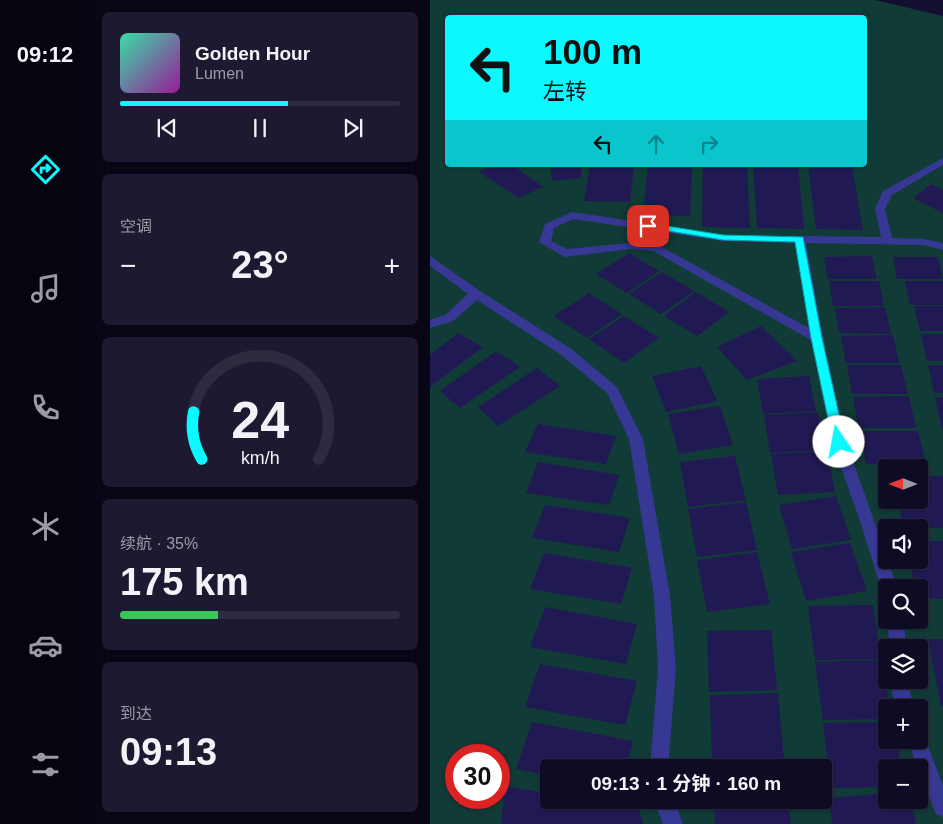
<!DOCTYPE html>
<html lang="zh">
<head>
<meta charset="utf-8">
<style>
  body { margin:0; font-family:Arial,"Noto Sans SC",sans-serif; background:#1c1931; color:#f1f3f6; height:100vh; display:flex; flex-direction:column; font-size:19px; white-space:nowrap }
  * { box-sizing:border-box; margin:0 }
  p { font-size:16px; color:#9b9ba6 }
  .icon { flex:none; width:28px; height:28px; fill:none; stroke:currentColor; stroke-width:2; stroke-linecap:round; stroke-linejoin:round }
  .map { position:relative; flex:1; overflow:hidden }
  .drawer { display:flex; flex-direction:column; gap:12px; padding:12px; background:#080614; width:340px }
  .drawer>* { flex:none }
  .top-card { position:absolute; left:15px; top:15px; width:422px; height:152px; border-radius:5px; box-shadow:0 1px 4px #0004,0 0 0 1px #2e2b41; background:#0af8ff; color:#111; overflow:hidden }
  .needle { width:32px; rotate:270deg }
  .fabs { position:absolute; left:448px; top:459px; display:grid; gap:10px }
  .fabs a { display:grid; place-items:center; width:50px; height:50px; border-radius:5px; background:#0e0b24; box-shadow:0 1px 4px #0004,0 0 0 1px #2e2b41; font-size:25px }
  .speed { position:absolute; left:15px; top:744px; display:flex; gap:10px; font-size:25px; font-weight:700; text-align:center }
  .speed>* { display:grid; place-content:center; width:65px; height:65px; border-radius:50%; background:#0e0b24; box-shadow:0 1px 4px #0004,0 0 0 1px #2e2b41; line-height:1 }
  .speed .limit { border:8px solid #d22; background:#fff; color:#111 }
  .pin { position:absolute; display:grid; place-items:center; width:42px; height:42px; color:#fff; margin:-21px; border-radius:10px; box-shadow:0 2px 8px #0006 }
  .me { position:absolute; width:55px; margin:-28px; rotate:348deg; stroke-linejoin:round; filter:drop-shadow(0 0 4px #0008) }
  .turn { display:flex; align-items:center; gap:18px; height:105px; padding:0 15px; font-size:22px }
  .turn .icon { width:65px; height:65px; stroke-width:2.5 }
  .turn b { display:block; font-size:35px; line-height:42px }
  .lanes { display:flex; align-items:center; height:48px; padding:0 15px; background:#0003; justify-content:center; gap:25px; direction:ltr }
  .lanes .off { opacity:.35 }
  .big { font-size:38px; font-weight:700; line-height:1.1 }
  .drawer .widget { flex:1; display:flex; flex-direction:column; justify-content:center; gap:8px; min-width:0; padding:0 18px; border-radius:8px; background:#1c1931 }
  .drawer .dial { align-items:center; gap:0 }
  .dial svg { height:130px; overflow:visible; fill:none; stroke:#2e2b41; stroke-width:7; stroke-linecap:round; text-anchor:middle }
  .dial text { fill:#f1f3f6; stroke:none }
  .song { display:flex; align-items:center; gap:15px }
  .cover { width:60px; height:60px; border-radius:8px; background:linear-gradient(135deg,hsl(160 70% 55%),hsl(300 70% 35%)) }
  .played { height:5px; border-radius:2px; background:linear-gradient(90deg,#0af8ff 60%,#2e2b41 60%) }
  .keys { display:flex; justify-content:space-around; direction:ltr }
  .heat { display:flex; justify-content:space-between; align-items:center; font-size:28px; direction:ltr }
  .charge { height:8px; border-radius:4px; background:linear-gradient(90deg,#34c759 35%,#2e2b41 0) }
  .trip { position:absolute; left:110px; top:759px; width:292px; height:50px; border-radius:5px; background:#0e0b24; box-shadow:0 1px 4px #0004,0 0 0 1px #2e2b41; font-weight:700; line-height:50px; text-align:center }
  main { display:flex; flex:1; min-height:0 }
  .menu { display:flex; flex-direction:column; width:90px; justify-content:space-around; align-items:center; background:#06040e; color:#9b9ba6 }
  .menu .icon { width:35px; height:35px }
  .menu .current { color:#0af8ff }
  .menu b { font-size:22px; color:#f1f3f6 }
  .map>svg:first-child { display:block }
  .green { fill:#113b36; fill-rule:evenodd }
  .building { fill:#211953 }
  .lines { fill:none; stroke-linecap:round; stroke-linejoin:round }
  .minor { fill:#363894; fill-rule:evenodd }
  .route { fill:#0af8ff; stroke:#06a1a6 }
</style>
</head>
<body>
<main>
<nav class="menu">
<b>09:12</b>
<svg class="icon current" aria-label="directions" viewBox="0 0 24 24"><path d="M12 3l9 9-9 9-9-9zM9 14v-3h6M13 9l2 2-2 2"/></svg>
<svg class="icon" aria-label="music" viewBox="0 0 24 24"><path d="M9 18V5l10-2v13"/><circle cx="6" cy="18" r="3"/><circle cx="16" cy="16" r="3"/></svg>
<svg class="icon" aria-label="phone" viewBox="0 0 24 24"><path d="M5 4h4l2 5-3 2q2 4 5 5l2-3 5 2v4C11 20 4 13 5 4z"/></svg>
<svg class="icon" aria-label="climate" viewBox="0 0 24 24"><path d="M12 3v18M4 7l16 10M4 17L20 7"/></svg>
<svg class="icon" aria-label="car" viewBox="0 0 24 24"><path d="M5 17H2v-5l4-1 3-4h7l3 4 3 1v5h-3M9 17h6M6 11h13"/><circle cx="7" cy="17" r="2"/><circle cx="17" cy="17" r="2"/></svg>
<svg class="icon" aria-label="filters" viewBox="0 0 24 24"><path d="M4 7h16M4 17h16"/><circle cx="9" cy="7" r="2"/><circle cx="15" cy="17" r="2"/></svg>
</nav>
<section class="drawer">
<div class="widget">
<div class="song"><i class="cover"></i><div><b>Golden Hour</b><p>Lumen</p></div></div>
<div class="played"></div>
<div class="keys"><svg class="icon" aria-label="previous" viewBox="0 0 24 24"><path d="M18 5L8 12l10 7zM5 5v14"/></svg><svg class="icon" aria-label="pause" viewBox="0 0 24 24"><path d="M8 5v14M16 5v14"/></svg><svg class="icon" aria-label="next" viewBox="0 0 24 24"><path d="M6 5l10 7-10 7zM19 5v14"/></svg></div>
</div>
<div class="widget"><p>空调</p>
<div class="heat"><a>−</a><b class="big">23°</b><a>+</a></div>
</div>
<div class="widget dial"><svg viewBox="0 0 100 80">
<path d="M14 69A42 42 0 1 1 86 69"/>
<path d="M14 69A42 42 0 0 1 9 40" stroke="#0af8ff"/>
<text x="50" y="56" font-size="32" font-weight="700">24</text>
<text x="50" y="72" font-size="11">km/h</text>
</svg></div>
<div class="widget"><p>续航 · 35%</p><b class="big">175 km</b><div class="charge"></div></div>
<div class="widget"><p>到达</p><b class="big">09:13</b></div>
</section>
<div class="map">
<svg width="513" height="824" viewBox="0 0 513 824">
  <rect width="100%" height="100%" fill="#130f30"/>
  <path class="green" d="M0,0h445l68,16v808h-513zM18,18h417v147h-417zM456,468h33v32h-33zM456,528h33v32h-33zM456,588h33v32h-33zM456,648h33v32h-33zM456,708h33v32h-33zM26,755h43v43h-43zM119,768h275v32h-275zM456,768h33v32h-33z"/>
  <path class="building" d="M63,165h19l31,22 -24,11 -40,-26z
    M120,165h31v13l-29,3z
    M160,165h44l-4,37 -46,-1z
    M218,165h44l-2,51 -47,-1z
    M273,165h44l3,63 -48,-1z
    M323,165h45l6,64 -47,-1z
    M378,165l44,1 11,64 -47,-1z
    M501,184l12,6v23l-30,-15z
    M199,253l30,18 -32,22 -31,-19z
    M442,256l5,23h-49l-4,-22z
    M463,257h45l5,22h-46z
    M232,272l32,19 -33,23 -32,-20z
    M399,281h50l5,25h-51z
    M475,281h38v24h-33z
    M266,292l33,20 -32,24 -33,-20z
    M159,293l33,21 -35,24 -33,-22z
    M484,306h29v25h-23z
    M455,307l6,27 -52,-1 -4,-25z
    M194,316l35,22 -35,25 -35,-24z
    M331,326l36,35 -50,19 -30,-33z
    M28,333l25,14 -53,40v-32z
    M491,334h22v27h-16z
    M463,335l6,28h-53l-5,-27z
    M66,351l24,16 -60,41 -20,-17z
    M417,365h54l7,29h-56z
    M498,365h15v28h-9z
    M271,366l16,35 -51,11 -14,-36z
    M107,368l23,18 -62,40 -20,-19z
    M379,376l7,35 -53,3 -6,-35z
    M479,396l7,32h-58l-5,-31z
    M505,397h8v32h-1z
    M290,406l13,39 -54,9 -11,-40z
    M388,412l7,38 -55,3 -6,-38z
    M108,424l78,12 -10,28 -81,-12z
    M431,431h57l8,34 -60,-1z
    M397,451l8,41 -57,3 -7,-41z
    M305,456l11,44 -58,7 -8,-45z
    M108,462l81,13 -10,30 -83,-12z
    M489,476h24v52l-40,-1 -5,-27h21z
    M406,496l15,44 -59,9 -13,-44z
    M316,502l11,48 -60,7 -9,-48z
    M115,505l85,13 -11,34 -87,-14z
    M489,541h24v58l-24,-1v-10h-4l-5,-28h9z
    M420,543l17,48 -61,10 -15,-49z
    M327,552l13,52 -63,8 -10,-52z
    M114,553l88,15 -11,36 -91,-15z
    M443,605l8,54 -66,1 -7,-54z
    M115,607l92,17 -11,40 -96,-17z
    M341,630l6,60 -68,2 -2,-61z
    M498,639h15v67h-2z
    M453,660l7,48h-4v11l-63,1 -8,-58z
    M110,664l97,17 -12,44 -100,-18z
    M348,693l6,67 -72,2 -2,-67z
    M102,722l101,19 -7,27h-77v8l-33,-7z
    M456,722v18h11l4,28h-15v19l-55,1 -8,-65z
    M355,764v4h-72v-3z
    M75,786l44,8v6h33l57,10 4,14h-142z
    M456,793v7h25l5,24h-84l-3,-26z
    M284,800h74l3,24h-76z"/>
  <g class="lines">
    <path class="minor" d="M513,158v7l-51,30 -7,14 7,29 32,1 19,4v7l-19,-5 -118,-2 17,95 23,104 40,112v6h2l9,28h-11v6l-5,-6 -22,-70 -27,-76 -21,-102 -158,-89 -23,-2 -65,8 -26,-15 6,-18 27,-12 151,23 158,2 -6,-28 8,-18zM143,219l150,22 72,2 14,85 -149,-82 -30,-3 -63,6 -16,-8 3,-13z
      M0,256l50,35 90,57 47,39 26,52 27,156 6,74 -8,99h-18l8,-99 -4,-74 -25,-156 -22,-46 -47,-39 -83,-54 -24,21 -23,7v-8l15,-5 23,-21 -38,-28z
      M458,620h16l2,28h-17z
      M461,680h18l1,13 5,15h-18l-5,-15z
      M489,732l4,2 20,51v32l-7,-3 -17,-42v-4l-3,-3 -8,-25h11z
      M224,800h20l9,24h-20z"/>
  </g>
  <path class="route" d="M218,223l75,12 80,2 19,101 23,104 -2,4h-8l-2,-4 -22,-104 -16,-96 -72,-2 -79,-13v-3z"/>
</svg>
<div class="fabs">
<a><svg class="needle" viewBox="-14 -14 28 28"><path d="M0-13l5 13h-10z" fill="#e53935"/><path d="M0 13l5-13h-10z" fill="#9b9ba6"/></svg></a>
<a><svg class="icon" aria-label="sound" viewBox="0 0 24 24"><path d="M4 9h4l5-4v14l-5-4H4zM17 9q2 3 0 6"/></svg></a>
<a><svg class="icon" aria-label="search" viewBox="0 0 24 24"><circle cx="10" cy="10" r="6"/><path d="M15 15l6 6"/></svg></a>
<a><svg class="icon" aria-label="layers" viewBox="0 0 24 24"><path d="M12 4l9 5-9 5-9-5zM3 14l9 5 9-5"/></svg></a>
<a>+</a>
<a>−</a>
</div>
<div class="speed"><div class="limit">30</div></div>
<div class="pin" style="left:218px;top:226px;background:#d93025"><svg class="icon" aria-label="arrive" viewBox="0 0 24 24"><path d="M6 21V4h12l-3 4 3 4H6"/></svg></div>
<svg class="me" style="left:409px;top:442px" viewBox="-20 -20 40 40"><circle r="19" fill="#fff"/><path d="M0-13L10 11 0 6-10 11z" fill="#0af8ff"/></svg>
<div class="trip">09:13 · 1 分钟 · 160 m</div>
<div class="top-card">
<div class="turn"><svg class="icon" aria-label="left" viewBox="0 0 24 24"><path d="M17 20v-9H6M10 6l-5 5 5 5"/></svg><div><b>100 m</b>左转</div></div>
<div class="lanes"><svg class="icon" aria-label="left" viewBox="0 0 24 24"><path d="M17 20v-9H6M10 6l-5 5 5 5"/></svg><svg class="icon off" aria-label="ahead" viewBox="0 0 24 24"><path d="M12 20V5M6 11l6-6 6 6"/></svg><svg class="icon off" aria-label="right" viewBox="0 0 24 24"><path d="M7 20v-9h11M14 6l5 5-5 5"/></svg></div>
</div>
</div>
</main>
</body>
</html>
